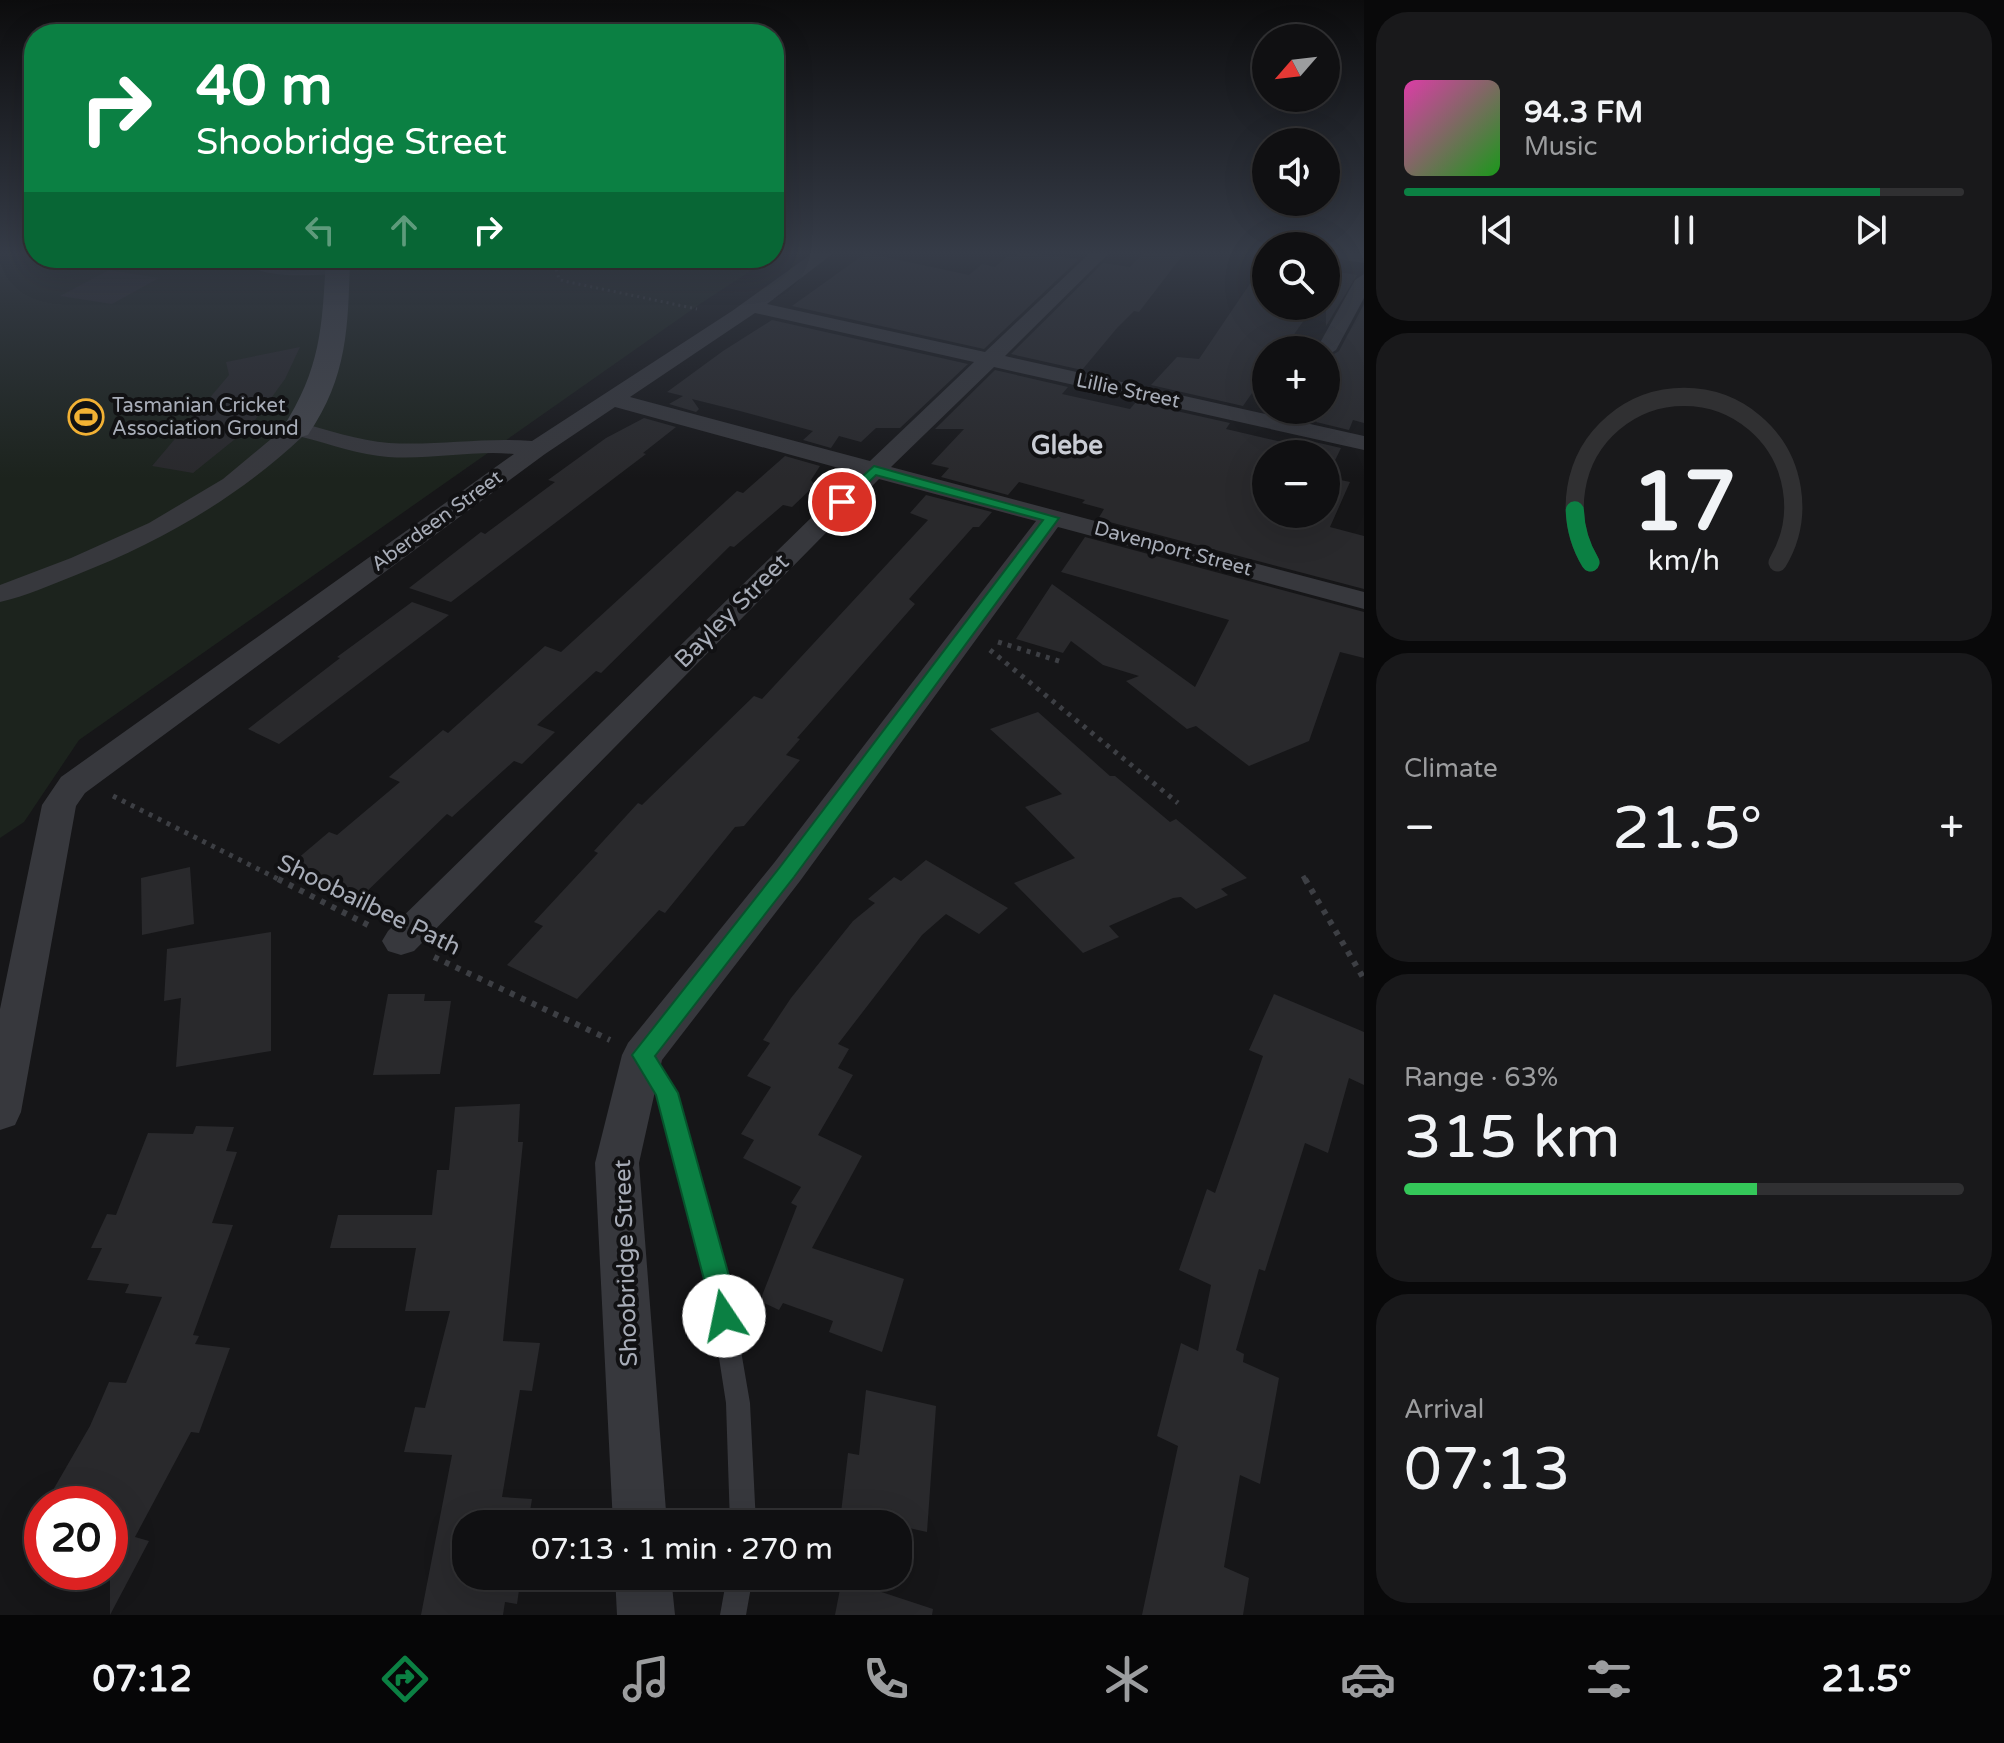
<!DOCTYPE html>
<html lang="en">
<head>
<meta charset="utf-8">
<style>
  body { margin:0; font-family:"Varela Round",sans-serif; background:#19191b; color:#f1f3f6; height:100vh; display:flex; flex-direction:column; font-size:30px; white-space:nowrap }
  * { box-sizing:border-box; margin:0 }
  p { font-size:26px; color:#9c9d9f }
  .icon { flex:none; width:44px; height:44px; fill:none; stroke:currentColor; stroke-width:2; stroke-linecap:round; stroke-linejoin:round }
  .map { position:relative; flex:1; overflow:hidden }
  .drawer { display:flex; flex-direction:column; gap:12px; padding:12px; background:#09090a; width:640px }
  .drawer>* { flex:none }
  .hud { position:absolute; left:24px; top:24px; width:760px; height:244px; border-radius:32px; box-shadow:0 8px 32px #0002,0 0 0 2px #303032; background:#0b8043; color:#fff; overflow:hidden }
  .needle { width:52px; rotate:242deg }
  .controls { position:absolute; left:1252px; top:24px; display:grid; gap:16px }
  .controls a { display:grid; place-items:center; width:88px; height:88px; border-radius:50%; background:#101012; box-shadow:0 8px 32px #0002,0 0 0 2px #303032; font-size:40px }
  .speed { position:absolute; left:24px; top:1486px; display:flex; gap:16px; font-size:40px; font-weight:700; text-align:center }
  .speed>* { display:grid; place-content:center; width:104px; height:104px; border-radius:50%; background:#101012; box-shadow:0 8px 32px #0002,0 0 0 2px #303032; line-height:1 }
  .speed .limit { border:12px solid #d22; background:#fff; color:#111 }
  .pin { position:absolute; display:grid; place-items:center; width:68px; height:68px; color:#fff; margin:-34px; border:4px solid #fff; border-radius:50%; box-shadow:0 2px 8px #0007 }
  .me { position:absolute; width:88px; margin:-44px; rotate:349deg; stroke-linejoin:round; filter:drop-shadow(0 0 6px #0008) }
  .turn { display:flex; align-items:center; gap:28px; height:168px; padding:0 40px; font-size:36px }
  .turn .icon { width:104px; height:104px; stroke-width:2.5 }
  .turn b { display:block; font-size:56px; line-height:68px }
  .lanes { display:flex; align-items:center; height:76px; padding:0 40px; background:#0003; justify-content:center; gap:40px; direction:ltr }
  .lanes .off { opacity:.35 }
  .big { font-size:60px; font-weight:600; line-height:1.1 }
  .drawer .card { flex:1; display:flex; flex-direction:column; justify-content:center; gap:12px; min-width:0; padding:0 28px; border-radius:32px; background:#19191b }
  .drawer .dial { align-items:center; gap:0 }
  .dial svg { height:208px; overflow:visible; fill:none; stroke:#303032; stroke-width:7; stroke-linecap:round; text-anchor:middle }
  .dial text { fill:#f1f3f6; stroke:none }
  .song { display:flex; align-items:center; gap:24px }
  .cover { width:96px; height:96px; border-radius:12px; background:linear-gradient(135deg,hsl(320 70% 55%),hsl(120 70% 35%)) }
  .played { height:8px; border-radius:4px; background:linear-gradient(90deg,#0b8043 85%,#303032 85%) }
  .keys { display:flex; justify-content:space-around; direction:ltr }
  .heat { display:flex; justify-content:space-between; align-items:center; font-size:44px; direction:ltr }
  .charge { height:12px; border-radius:6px; background:linear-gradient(90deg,#34c759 63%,#303032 0) }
  .trip { position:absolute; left:452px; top:1510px; width:460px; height:80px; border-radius:32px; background:#101012; box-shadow:0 8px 32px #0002,0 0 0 2px #303032; font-weight:600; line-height:80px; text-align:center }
  .dock { display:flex; height:128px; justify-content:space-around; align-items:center; background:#060607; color:#9c9d9f }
  .dock .icon { width:56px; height:56px }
  .dock .current { color:#0b8043 }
  .dock b { font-size:36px; color:#f1f3f6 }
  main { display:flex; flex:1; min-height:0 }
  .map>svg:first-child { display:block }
  .green { fill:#1c231d }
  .building { fill:#29292c; fill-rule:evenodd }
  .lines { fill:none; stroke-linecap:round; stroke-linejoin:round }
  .path-far2 { stroke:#3d3f44; stroke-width:3; stroke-dasharray:2 4; stroke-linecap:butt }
  .path-far1 { stroke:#3d3f44; stroke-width:5; stroke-dasharray:4 6; stroke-linecap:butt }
  .path { stroke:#3d3f44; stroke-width:6; stroke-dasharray:5 7; stroke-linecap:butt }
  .lane { fill:#37383d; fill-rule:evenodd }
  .street { fill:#37383d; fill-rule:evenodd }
  .secondary { fill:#45474d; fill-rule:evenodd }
  .route { fill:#0b8043; stroke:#07532c; stroke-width:2 }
  .labels { text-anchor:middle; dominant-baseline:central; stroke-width:8; stroke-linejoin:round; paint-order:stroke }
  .far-street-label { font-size:20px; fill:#a8adb8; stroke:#111113 }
  .far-poi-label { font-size:20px; fill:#a8adb8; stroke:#111113; text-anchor:start }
  .street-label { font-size:24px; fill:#a8adb8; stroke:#111113 }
  .far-district-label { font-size:26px; font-weight:bold; fill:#c9ccd4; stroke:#111113 }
</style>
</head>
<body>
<main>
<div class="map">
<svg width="1364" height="1615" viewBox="0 0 1364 1615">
  <rect width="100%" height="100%" fill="#161618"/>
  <path class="green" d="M0,252h34v6h736l-70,46 -621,436 -55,82 -24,16z"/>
  <path class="building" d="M1020,252l59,7 -95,90 -192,-43 74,-53 103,22 13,-11 13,3 14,-12 7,1z
    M1144,252h41l-46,60 -5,-1 -17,17 -35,42 -71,-16 92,-91 27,4z
    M1266,260v46h48l-31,44h-17v23l-23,33 -92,-21 26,-28 22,2z
    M109,270l50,8 -47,26 -52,-8z
    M1326,270l31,5 -31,51z
    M1364,304v119l-11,-3 -4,10 -33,-8 7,-12h3l8,-21 -8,-2v-28l13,-8z
    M772,320l196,44 -68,64h-24l-15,14 -22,-6 -8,12 -28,-8 10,-9 -73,-20 -48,-12 7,10 -3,3 -27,-8 14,-8 -16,-4 56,-41z
    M300,347l-15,32 -35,48 -57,46 -41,-7 77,-91 -3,-13z
    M995,370l73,17 -6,7 68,15 6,-7 94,21 -4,6 77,18 3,-7 35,8 -14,29 23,5 -20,45 34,9v53l-266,-70 6,-10 -22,-6 3,-3 -66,-18 -11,13 -67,-18 8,-9 -18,-4 33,-35h-29zM1266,454h60v60h-60z
    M644,418l32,9 -33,26 3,1 -195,148 -42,-14 72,-56 4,2 70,-52 -7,-2 58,-42z
    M785,456l35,10 -9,14 4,5 -23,22 -9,-2 -49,42 -4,-1 -129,127 -5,-2 -59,54 18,7 -33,32 -8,-3 -62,56 -5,-3 -87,84 -70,-33 39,-33 8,3 63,-53 -11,-5 54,-47 5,3 97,-87 16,6 176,-161 6,2z
    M926,495l66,17 -13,15h-6l-64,72 6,5 -118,134 3,1 -14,16 14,5 -56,66 -9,1 -70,86 -6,-3 -82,89 -70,-34 36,-39 -9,-4 64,-69 -4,-2 44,-48 4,2 112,-109 8,3 166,-179 -18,-7z
    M1085,537l279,75v46l-24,-6 -31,89 -60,25 -53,-40 -9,3 -61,-48 13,-5 -36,-11 -32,-24 -8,12 -47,-14 36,-55 143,103 34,-67 -168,-48z
    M412,602l37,13 -170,129 -31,-15 92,-71 -3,-1z
    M1038,712l72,64h5l55,46 6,-3 71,59 -26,11 7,6 -32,14 -15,-12 -8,1 -64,28 10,11 -36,16 -69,-70 61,-25 -50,-51 37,-13 -72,-65z
    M926,860l82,48 -29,26 -33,-20 -24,21 -84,109 11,5 -11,19 15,7 -35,60 44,21 -50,92 92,31 -22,73 -53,-20 4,-11 -50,-18 -4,7 -19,-9 37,-95 -6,-3 10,-16 -58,-29 11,-18 -13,-6 30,-47 -24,-11 23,-33 -7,-3 28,-42 62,-77 22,-18 -7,-4 26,-22 7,4z
    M190,867l4,57 -52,11 -1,-57z
    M271,932v119l-95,16 5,-69 -17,3 3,-52z
    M388,994h37l-1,7h27l-11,73 -67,1z
    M1274,994l90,38v53l-15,-7 -21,75 -23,-10 -40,128 -6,-2 -23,81 8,4 -1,8 36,16 -19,106 -20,-9 -16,92 25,11 -6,37h-101l36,-169 -21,-10 24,-93 17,8 13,-66 -32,-15 28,-81 8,4 48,-137 -14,-6z
    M520,1104l-2,38h5l-20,199 37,2 -8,48 -12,-1 -18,107 30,2 -4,25h-62v52h55l-4,28 -12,-2 -2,13h-82l31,-160 -48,-3 11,-45 10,1 25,-97h-45l11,-63h-86l8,-33h94l5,-45h12l6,-63z
    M196,1126l38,1 -8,24 11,1 -25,71 21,2 -40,110 6,1 -4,8 35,4 -31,85 -8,-1 -56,105 14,4 -39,74v-111h-65l45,-78 19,-44 17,1 36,-86 -37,-4 4,-9 -42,-4 15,-32h-11l16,-34 9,1 32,-82 45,1z
    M866,1390l70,16 -9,126 -86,-19 7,-60 11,2z
    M842,1579l91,30 -1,6h-97z"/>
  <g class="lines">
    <path class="path-far2" d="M553,258l6,21 5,2 133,28"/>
    <path class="path-far1" d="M998,642l64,20
      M990,650l188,153
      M113,796l169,85
      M1303,876l3,5"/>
    <path class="path" d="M278,879l90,46
      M1305,879l59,100
      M434,957l176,83"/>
    <path class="lane" d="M244,258h8l2,5c26,12 55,6 83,5l4,3 -4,3c-31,1 -61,5 -90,-8z
      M646,1052l7,2 24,39 53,194 20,116 6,121h-26l-4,-121 -18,-116 -50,-192 -22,-35 3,-6z
      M727,1576h26l-7,39h-26z"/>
    <path class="street" d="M814,252h21l-68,52 218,48 106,-100h19l-105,104 359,80v14l-370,-83 -103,100 473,125v17l-306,-82 -258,354 -138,179 -23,103 28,361h-54l-18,-361 27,-108 6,-12 146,-180 262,-342 -157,-42 -465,472 -13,4 -13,-4 -6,-10 6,-10 469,-458 -242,-66 -70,47 -460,339 -9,13 -55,306 -6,13 -15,5v-121l42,-204 19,-28 453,-323c-41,-4 -83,6 -126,3 -28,-2 -58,-13 -86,-20 -66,62 -142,105 -226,138 -25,10 -50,21 -76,27v-17l71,-27 78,-35 74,-44 66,-55 8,-2c29,7 62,19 92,21 48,3 95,-6 143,-2l200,-130zM755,313l219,49 -104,99 -240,-64z
      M1326,252l38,1v10l-38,-6z
      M1364,274v24l-28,52 -10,6v-6h-10l39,-70z
      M615,1576h56l4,39h-58z"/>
    <path class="secondary" d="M326,258h24c-2,69 -2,118 -42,177l-11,3 -11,-3 -4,-6c39,-61 40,-101 44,-171z"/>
  </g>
  <linearGradient id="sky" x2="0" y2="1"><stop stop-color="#0c0c0d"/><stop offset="0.53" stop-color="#363c48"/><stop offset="1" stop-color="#363c48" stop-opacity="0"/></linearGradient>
  <rect width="1364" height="478" fill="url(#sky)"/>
  <path class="route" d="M874,466l185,52 -265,359 -139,179 23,37 54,194 5,29 -4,9 -9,3 -9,-3 -9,-38 -50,-192 -24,-40 148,-188 263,-347 -167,-45 -30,29h-9v-5z"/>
  <defs>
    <symbol id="stadium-ring" viewBox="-11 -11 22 22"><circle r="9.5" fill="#111113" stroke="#f2b134" stroke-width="1.5"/><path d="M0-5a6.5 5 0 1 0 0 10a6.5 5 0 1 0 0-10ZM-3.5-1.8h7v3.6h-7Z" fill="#f2b134"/></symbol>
  </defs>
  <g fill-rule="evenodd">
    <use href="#stadium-ring" x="66" y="397" width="40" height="40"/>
  </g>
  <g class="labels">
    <g class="far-street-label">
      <text transform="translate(1128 391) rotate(12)">Lillie Street</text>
      <text transform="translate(437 521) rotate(-36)">Aberdeen Street</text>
      <text transform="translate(1173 549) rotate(15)">Davenport Street</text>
    </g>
    <g class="far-poi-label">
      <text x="112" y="406">Tasmanian Cricket<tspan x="112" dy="23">Association Ground</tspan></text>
    </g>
    <g class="street-label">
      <text transform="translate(732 611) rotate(-45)">Bayley Street</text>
      <text transform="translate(369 905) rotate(26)">Shoobailbee Path</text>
      <text transform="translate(626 1263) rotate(-92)">Shoobridge Street</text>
    </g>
    <g class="far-district-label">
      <text x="1067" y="445">Glebe</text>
    </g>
  </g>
</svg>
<div class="controls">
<a><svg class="needle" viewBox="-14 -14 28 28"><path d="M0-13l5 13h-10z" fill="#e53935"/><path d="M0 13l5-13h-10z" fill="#9c9d9f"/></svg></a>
<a><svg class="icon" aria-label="sound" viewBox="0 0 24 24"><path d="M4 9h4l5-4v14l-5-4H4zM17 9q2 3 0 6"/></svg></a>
<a><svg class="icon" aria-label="search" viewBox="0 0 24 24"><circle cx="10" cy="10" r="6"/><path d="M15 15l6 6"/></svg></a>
<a>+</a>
<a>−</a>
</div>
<div class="speed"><div class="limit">20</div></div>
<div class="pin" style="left:842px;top:502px;background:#d93025"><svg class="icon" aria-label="arrive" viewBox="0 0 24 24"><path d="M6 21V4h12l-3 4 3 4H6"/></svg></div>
<svg class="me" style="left:724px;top:1316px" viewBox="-20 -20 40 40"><circle r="19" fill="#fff"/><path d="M0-13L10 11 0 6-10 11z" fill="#0b8043"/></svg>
<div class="trip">07:13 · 1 min · 270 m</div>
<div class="hud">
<div class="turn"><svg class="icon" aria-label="right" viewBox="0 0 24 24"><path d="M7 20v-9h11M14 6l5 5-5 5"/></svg><div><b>40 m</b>Shoobridge Street</div></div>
<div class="lanes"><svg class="icon off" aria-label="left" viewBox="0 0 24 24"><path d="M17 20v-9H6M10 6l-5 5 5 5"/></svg><svg class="icon off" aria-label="ahead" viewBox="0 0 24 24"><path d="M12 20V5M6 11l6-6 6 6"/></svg><svg class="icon" aria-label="right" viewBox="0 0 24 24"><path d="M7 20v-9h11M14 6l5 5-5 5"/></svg></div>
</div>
</div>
<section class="drawer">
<div class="card">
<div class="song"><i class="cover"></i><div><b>94.3 FM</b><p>Music</p></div></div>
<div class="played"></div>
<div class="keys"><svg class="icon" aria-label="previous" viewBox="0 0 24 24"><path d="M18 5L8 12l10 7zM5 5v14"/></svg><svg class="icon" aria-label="pause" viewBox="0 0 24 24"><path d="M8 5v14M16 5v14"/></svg><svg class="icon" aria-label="next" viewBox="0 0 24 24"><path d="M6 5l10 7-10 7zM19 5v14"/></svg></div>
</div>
<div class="card dial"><svg viewBox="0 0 100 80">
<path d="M14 69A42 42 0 1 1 86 69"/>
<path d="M14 69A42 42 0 0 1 8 49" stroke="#0b8043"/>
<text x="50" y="56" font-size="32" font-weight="700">17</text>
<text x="50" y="72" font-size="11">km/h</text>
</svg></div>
<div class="card"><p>Climate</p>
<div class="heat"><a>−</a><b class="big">21.5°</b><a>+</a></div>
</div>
<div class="card"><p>Range · 63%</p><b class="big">315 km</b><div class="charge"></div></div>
<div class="card"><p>Arrival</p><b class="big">07:13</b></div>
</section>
</main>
<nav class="dock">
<b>07:12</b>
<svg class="icon current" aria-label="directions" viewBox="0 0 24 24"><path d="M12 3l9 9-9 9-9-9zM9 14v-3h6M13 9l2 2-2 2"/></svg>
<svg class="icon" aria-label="music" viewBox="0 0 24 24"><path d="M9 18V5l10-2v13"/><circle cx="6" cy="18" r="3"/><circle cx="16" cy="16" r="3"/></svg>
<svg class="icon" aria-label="phone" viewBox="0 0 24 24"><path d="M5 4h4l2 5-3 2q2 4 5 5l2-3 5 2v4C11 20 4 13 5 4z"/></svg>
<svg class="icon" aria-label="climate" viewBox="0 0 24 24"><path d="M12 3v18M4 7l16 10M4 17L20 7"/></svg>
<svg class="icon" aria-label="car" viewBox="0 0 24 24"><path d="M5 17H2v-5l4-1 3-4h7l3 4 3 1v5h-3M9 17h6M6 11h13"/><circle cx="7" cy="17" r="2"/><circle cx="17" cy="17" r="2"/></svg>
<svg class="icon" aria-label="filters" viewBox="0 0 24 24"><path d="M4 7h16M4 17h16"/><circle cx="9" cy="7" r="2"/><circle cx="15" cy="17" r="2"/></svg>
<b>21.5°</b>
</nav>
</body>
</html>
